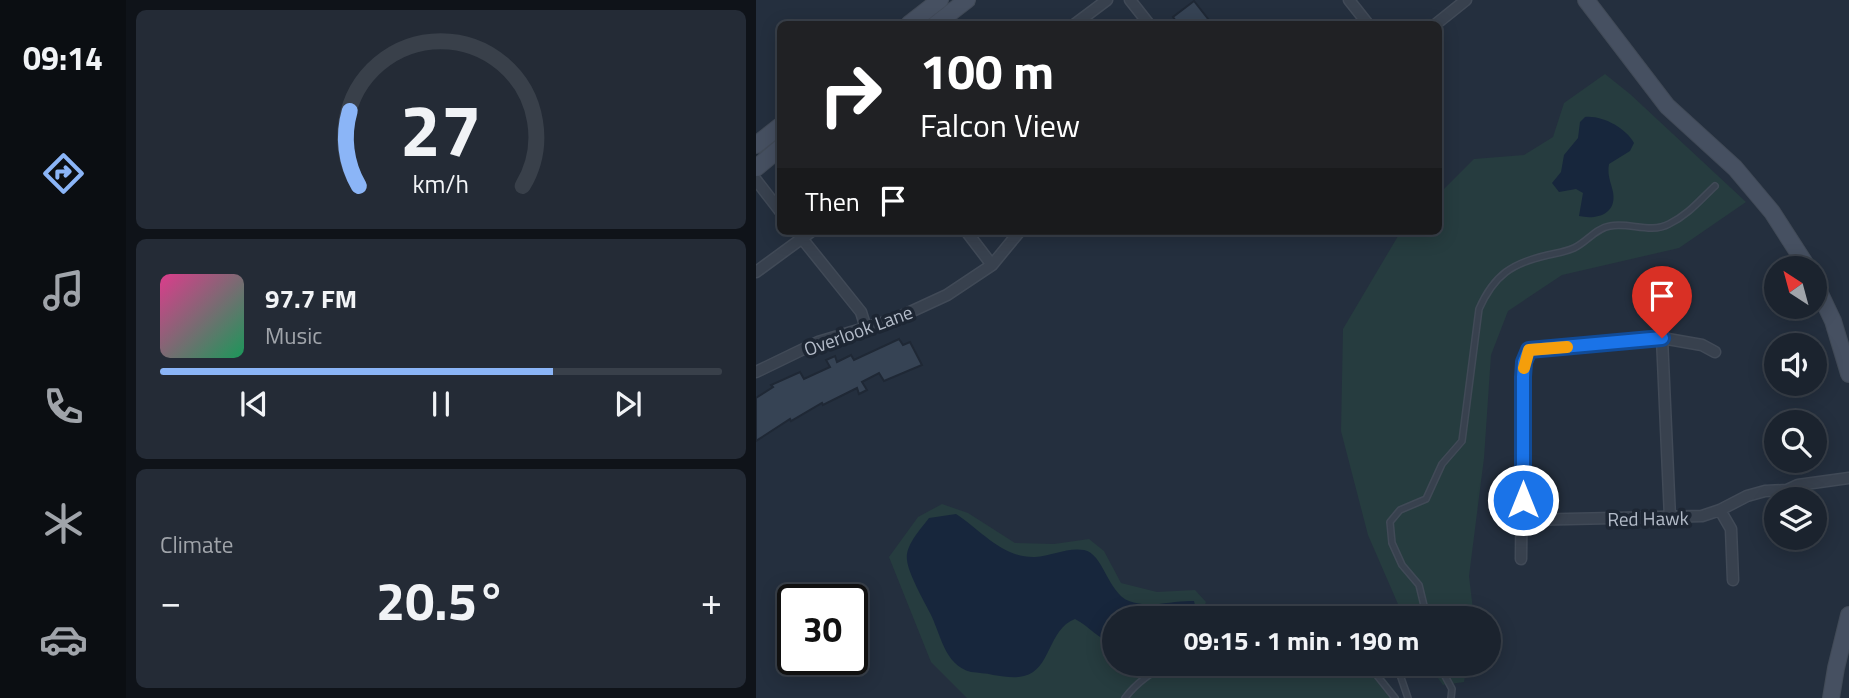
<!DOCTYPE html>
<html lang="en">
<head>
<meta charset="utf-8">
<style>
  body { margin:0; font-family:"Titillium Web",sans-serif; background:#242b36; color:#f1f3f6; height:100vh; display:flex; flex-direction:column; font-size:26px; white-space:nowrap }
  * { box-sizing:border-box; margin:0 }
  p { font-size:23px; color:#a0a4aa }
  .icon { flex:none; width:38px; height:38px; fill:none; stroke:currentColor; stroke-width:2; stroke-linecap:round; stroke-linejoin:round }
  .map { position:relative; flex:1; overflow:hidden }
  .drawer { display:flex; flex-direction:column; gap:10px; padding:10px; background:#0f1319; width:630px }
  .drawer>* { flex:none }
  .top-card { position:absolute; left:21px; top:21px; width:665px; height:214px; border-radius:10px; box-shadow:0 4px 18px #0003,0 0 0 2px #39404a; background:#202124; color:#fff; overflow:hidden }
  .needle { width:46px; rotate:324deg }
  .buttons { position:absolute; left:1008px; top:256px; display:grid; gap:14px }
  .buttons a { display:grid; place-items:center; width:63px; height:63px; border-radius:50%; background:#1b232e; box-shadow:0 4px 18px #0003,0 0 0 2px #39404a; font-size:35px }
  .speed { position:absolute; left:21px; top:584px; display:flex; gap:14px; font-size:35px; font-weight:700; text-align:center }
  .speed>* { display:grid; place-content:center; width:91px; height:91px; border-radius:50%; background:#1b232e; box-shadow:0 4px 18px #0003,0 0 0 2px #39404a; line-height:1 }
  .speed .limit { border:4px solid #111; border-radius:10px; background:#fff; color:#111 }
  .pin { position:absolute; display:grid; place-items:center; width:60px; height:60px; color:#fff; margin:-72px -30px; border-radius:50% 50% 50% 0; rotate:-45deg; box-shadow:0 0 7px #0007 }
  .pin .icon { rotate:45deg }
  .me { position:absolute; width:77px; margin:-38px; rotate:0deg; stroke-linejoin:round; filter:drop-shadow(0 0 5px #0008) }
  .turn { display:flex; align-items:center; gap:24px; height:147px; padding:0 28px; font-size:32px }
  .turn .icon { width:91px; height:91px; stroke-width:2.5 }
  .turn b { display:block; font-size:49px; line-height:60px }
  .then { display:flex; align-items:center; height:66px; padding:0 28px; background:#0003; gap:14px; font-size:26px }
  .big { font-size:52px; font-weight:700; line-height:1.1 }
  .drawer .card { flex:1; display:flex; flex-direction:column; justify-content:center; gap:10px; min-width:0; padding:0 24px; border-radius:10px; background:#242b36 }
  .drawer .dial { align-items:center; gap:0 }
  .dial svg { height:182px; overflow:visible; fill:none; stroke:#39404a; stroke-width:7; stroke-linecap:round; text-anchor:middle }
  .dial text { fill:#f1f3f6; stroke:none }
  .song { display:flex; align-items:center; gap:21px }
  .cover { width:84px; height:84px; border-radius:10px; background:linear-gradient(135deg,hsl(330 70% 55%),hsl(150 70% 35%)) }
  .played { height:7px; border-radius:4px; background:linear-gradient(90deg,#8bb5f7 70%,#39404a 70%) }
  .keys { display:flex; justify-content:space-around; direction:ltr }
  .heat { display:flex; justify-content:space-between; align-items:center; font-size:38px; direction:ltr }
  .trip { position:absolute; left:346px; top:606px; width:399px; height:70px; border-radius:35px; background:#1b232e; box-shadow:0 4px 18px #0003,0 0 0 2px #39404a; font-weight:700; line-height:70px; text-align:center }
  main { display:flex; flex:1; min-height:0 }
  .tab-bar { display:flex; flex-direction:column; width:126px; justify-content:space-around; align-items:center; background:#0b0e12; color:#a0a4aa }
  .tab-bar .icon { width:49px; height:49px }
  .tab-bar .on { color:#8bb5f7 }
  .tab-bar b { font-size:32px; color:#f1f3f6 }
  .map>svg:first-child { display:block }
  .green { fill:#263c3f }
  .water { fill:#17263c }
  .building { fill:#364354; stroke:#1f2835; stroke-width:2 }
  .lines { fill:none; stroke-linecap:round; stroke-linejoin:round }
  .lane-casing { stroke:#414a57; stroke-width:8 }
  .street-casing { stroke:#414a57; stroke-width:13 }
  .secondary-casing { stroke:#414a57; stroke-width:18 }
  .lane { stroke:#38414e; stroke-width:5 }
  .street { stroke:#38414e; stroke-width:10 }
  .secondary { stroke:#465061; stroke-width:16 }
  .route-casing { stroke:#114b97; stroke-width:18 }
  .route { stroke:#1a73e8; stroke-width:12 }
  .slow { stroke:#f59e0b; stroke-width:12 }
  .labels { text-anchor:middle; dominant-baseline:central; stroke-width:7; stroke-linejoin:round; paint-order:stroke }
  .street-label { font-size:19px; fill:#b4bcc9; stroke:#1d2633 }
</style>
</head>
<body>
<main>
<nav class="tab-bar">
<b>09:14</b>
<svg class="icon on" aria-label="directions" viewBox="0 0 24 24"><path d="M12 3l9 9-9 9-9-9zM9 14v-3h6M13 9l2 2-2 2"/></svg>
<svg class="icon" aria-label="music" viewBox="0 0 24 24"><path d="M9 18V5l10-2v13"/><circle cx="6" cy="18" r="3"/><circle cx="16" cy="16" r="3"/></svg>
<svg class="icon" aria-label="phone" viewBox="0 0 24 24"><path d="M5 4h4l2 5-3 2q2 4 5 5l2-3 5 2v4C11 20 4 13 5 4z"/></svg>
<svg class="icon" aria-label="climate" viewBox="0 0 24 24"><path d="M12 3v18M4 7l16 10M4 17L20 7"/></svg>
<svg class="icon" aria-label="car" viewBox="0 0 24 24"><path d="M5 17H2v-5l4-1 3-4h7l3 4 3 1v5h-3M9 17h6M6 11h13"/><circle cx="7" cy="17" r="2"/><circle cx="17" cy="17" r="2"/></svg>
</nav>
<section class="drawer">
<div class="card dial"><svg viewBox="0 0 100 80">
<path d="M14 69A42 42 0 1 1 86 69"/>
<path d="M14 69A42 42 0 0 1 10 36" stroke="#8bb5f7"/>
<text x="50" y="56" font-size="32" font-weight="700">27</text>
<text x="50" y="72" font-size="11">km/h</text>
</svg></div>
<div class="card">
<div class="song"><i class="cover"></i><div><b>97.7 FM</b><p>Music</p></div></div>
<div class="played"></div>
<div class="keys"><svg class="icon" aria-label="previous" viewBox="0 0 24 24"><path d="M18 5L8 12l10 7zM5 5v14"/></svg><svg class="icon" aria-label="pause" viewBox="0 0 24 24"><path d="M8 5v14M16 5v14"/></svg><svg class="icon" aria-label="next" viewBox="0 0 24 24"><path d="M6 5l10 7-10 7zM19 5v14"/></svg></div>
</div>
<div class="card"><p>Climate</p>
<div class="heat"><a>−</a><b class="big">20.5°</b><a>+</a></div>
</div>
</section>
<div class="map">
<svg width="1093" height="698" viewBox="0 0 1093 698">
  <rect width="100%" height="100%" fill="#242f3e"/>
  <path class="green" d="M849,74l25,20 116,108 -67,46 -117,27 -54,36 -17,44 -7,103 -15,118 5,42h-70l-36,-83 -27,-104 2,-102 58,-98h37l1,-37 35,-35 50,-4 29,-18 11,-34z
    M186,504l26,9 47,30 39,1 35,-5 15,12 17,32 36,9 38,-2 11,12 -6,16h-85v45h258l27,35h-433l-36,-36 -42,-105 29,-40z
    M671,663h40l-3,19 -21,3z"/>
  <path class="water" d="M829,117c17,-2 41,11 49,26l-4,8 -21,13c-2,12 2,18 4,28 4,22 -16,28 -34,24l4,-23 -7,-4 -17,3 -7,-9 9,-11 3,-17 14,-17 2,-16z
    M200,514c25,16 46,44 79,43 16,-1 33,-10 49,-7 19,3 24,43 45,51 20,8 44,-1 65,0l2,9 -2,8h-79v26c-16,-4 -26,-18 -40,-25 -27,10 -24,51 -51,57 -11,3 -20,0 -31,-1 -7,-2 -15,-2 -22,-3 -27,-7 -30,-38 -41,-59 -6,-12 -22,-40 -23,-53 -2,-15 14,-31 22,-42z"/>
  <path class="building" d="M438,1l18,23h-34l-5,-7z
    M143,339l4,6 7,-3 12,23 -38,16 -5,-8 -17,9 5,8 -8,4 -2,-6 -34,17 -1,-2 -31,18 -1,-2 -34,22v-43l17,-11 -2,-2 29,-13 4,7 26,-12 -4,-7 9,-4 2,6 14,-7 3,5z"/>
  <g class="lines">
    <defs>
      <path id="lane" d="M671,618l-8,-33 -17,-20 -10,-22 -2,-21 10,-12 26,-11 16,-35 20,-23 17,-132c15,-34 33,-46 69,-54 9,-2 17,-3 26,-7 13,-6 22,-20 36,-22 20,-4 40,8 59,-2 19,-9 31,-24 46,-38
        M446,663l19,9 35,-9
        M605,663l14,10 20,25
        M640,663l12,35
        M682,663l14,26 -1,9
        M369,698c10,-14 29,-28 45,-35"/>
      <path id="street" d="M374,0l19,24
        M593,0l19,24
        M319,24l32,-24
        M680,24l30,-24
        M0,180l24,31
        M40,231l65,81 5,16
        M210,231l26,34
        M0,272l56,-41
        M906,338l8,180
        M0,372l62,-30 77,-23 52,-24 45,-30 28,-34
        M964,510l11,19 2,51
        M767,520l179,-4 18,-6 27,-14 18,-5 22,-1 11,-5 51,-7
        M765,559l2,-182 1,-15 5,-12 133,-12 40,7 13,7"/>
      <path id="secondary" d="M830,0l81,106 68,62 37,44 36,56
        M153,24l31,-24
        M180,24l31,-24
        M0,145l24,-19
        M0,168l24,-20
        M1059,283l18,38 16,53
        M1075,698l5,-30 13,-53"/>
    </defs>
    <use href="#lane" class="lane-casing"/>
    <use href="#street" class="street-casing"/>
    <use href="#secondary" class="secondary-casing"/>
    <use href="#lane" class="lane"/>
    <use href="#street" class="street"/>
    <use href="#secondary" class="secondary"/>
  </g>
  <g class="lines">
    <defs>
      <path id="route" d="M767,500v-123l1,-15 5,-12 133,-12"/>
    </defs>
    <use href="#route" class="route-casing"/>
    <use href="#route" class="route"/>
    <path class="slow" d="M768,368l5,-18 38,-3"/>
  </g>
  <g class="labels">
    <g class="street-label">
      <text transform="translate(102 330) rotate(-20)">Overlook Lane</text>
      <text transform="translate(892 518) rotate(-1)">Red Hawk</text>
    </g>
  </g>
</svg>
<div class="buttons">
<a><svg class="needle" viewBox="-14 -14 28 28"><path d="M0-13l5 13h-10z" fill="#e53935"/><path d="M0 13l5-13h-10z" fill="#a0a4aa"/></svg></a>
<a><svg class="icon" aria-label="sound" viewBox="0 0 24 24"><path d="M4 9h4l5-4v14l-5-4H4zM17 9q2 3 0 6"/></svg></a>
<a><svg class="icon" aria-label="search" viewBox="0 0 24 24"><circle cx="10" cy="10" r="6"/><path d="M15 15l6 6"/></svg></a>
<a><svg class="icon" aria-label="layers" viewBox="0 0 24 24"><path d="M12 4l9 5-9 5-9-5zM3 14l9 5 9-5"/></svg></a>
</div>
<div class="speed"><div class="limit">30</div></div>
<div class="pin" style="left:906px;top:338px;background:#d93025"><svg class="icon" aria-label="arrive" viewBox="0 0 24 24"><path d="M6 21V4h12l-3 4 3 4H6"/></svg></div>
<svg class="me" style="left:767px;top:500px" viewBox="-20 -20 40 40"><circle r="17" fill="#1a73e8" stroke="#fff" stroke-width="3"/><path d="M0-11L8 9 0 5-8 9z" fill="#fff"/></svg>
<div class="trip">09:15 · 1 min · 190 m</div>
<div class="top-card">
<div class="turn"><svg class="icon" aria-label="right" viewBox="0 0 24 24"><path d="M7 20v-9h11M14 6l5 5-5 5"/></svg><div><b>100 m</b>Falcon View</div></div>
<div class="then">Then<svg class="icon" aria-label="arrive" viewBox="0 0 24 24"><path d="M6 21V4h12l-3 4 3 4H6"/></svg></div>
</div>
</div>
</main>
</body>
</html>
